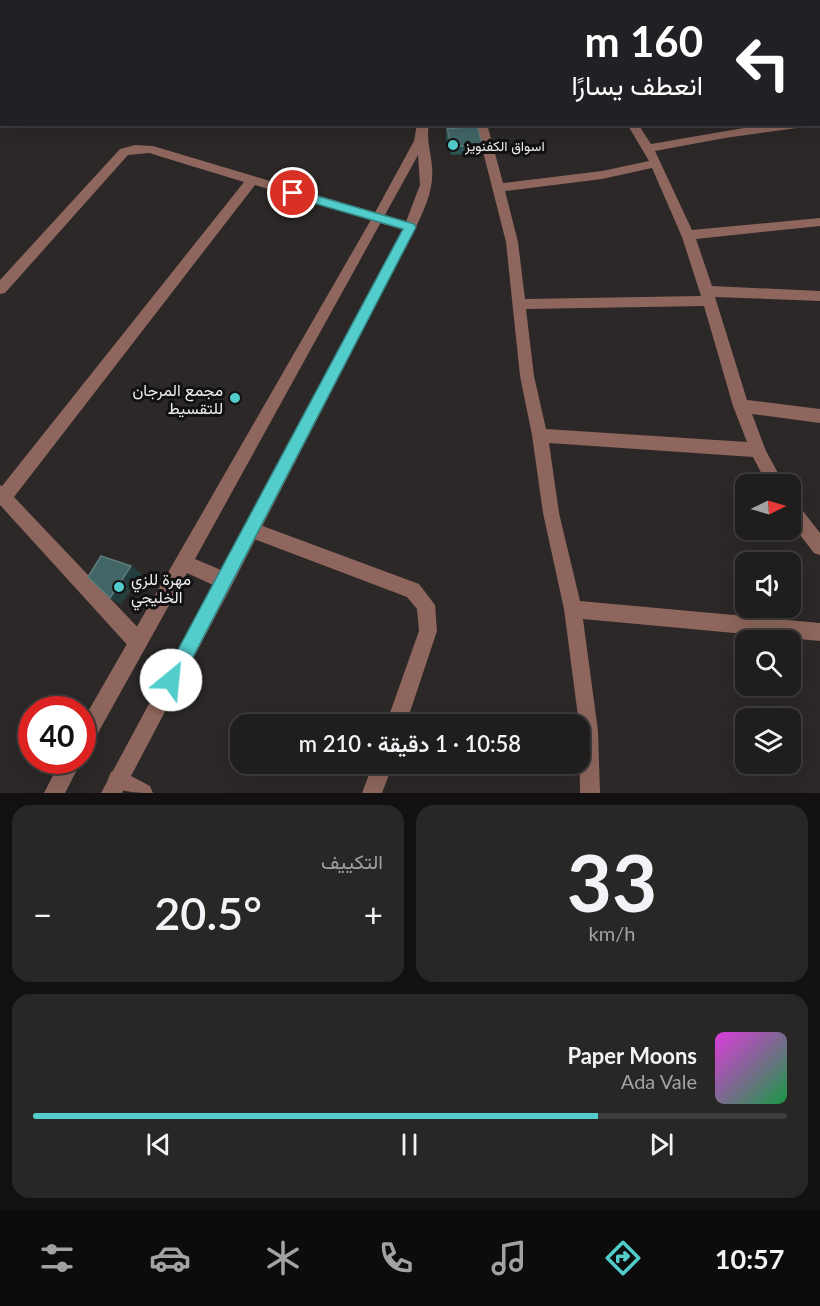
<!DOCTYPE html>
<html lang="ar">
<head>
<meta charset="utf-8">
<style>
  body { margin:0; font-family:Lato,Vazirmatn,sans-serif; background:#282726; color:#f1f3f6; direction:rtl; height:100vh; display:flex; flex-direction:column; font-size:22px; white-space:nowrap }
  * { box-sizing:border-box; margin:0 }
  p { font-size:20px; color:#a2a2a4 }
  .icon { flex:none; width:33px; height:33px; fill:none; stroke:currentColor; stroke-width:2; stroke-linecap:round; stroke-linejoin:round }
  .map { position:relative; height:793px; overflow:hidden; direction:ltr }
  .side { display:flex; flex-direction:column; gap:12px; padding:12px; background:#121010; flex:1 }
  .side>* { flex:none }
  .banner { position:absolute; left:0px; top:0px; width:820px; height:126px; box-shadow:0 6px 24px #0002,0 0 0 2px #3d3c3b; direction:rtl; background:#202124; color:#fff; overflow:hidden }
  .needle { width:39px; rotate:85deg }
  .buttons { position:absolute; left:735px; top:474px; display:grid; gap:12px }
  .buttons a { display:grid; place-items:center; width:66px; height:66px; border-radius:12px; background:#201e1d; box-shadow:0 6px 24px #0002,0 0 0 2px #3d3c3b; font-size:30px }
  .speed { position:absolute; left:18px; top:696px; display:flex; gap:12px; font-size:30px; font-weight:700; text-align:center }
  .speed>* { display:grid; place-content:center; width:78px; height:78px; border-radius:50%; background:#201e1d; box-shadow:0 6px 24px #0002,0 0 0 2px #3d3c3b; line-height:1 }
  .speed .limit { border:9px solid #d22; background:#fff; color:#111 }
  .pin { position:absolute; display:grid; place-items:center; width:51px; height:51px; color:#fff; margin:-26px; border:3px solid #fff; border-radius:50%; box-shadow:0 2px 6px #0007 }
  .me { position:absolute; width:66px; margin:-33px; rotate:28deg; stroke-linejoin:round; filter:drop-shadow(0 0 4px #0008) }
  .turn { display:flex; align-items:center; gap:21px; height:126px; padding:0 18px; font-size:27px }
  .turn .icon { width:78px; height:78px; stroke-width:2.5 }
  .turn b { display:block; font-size:42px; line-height:51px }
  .big { font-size:45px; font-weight:600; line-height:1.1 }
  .side .card { flex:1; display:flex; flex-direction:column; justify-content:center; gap:9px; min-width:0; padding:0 21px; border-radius:18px; background:#282726 }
  .side .dial { align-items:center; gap:0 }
  .dial b { font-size:78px; line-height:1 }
  .song { display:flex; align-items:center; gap:18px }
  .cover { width:72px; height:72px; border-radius:9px; background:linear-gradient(135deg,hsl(300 70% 55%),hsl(140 70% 35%)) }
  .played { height:6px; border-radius:3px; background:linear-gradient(90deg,#52cdcc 75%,#3d3c3b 75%) }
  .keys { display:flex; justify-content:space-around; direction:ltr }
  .heat { display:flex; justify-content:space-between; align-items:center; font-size:33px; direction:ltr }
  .side .tiles { flex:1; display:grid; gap:12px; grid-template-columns:1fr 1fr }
  .card:last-child { grid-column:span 2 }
  .trip { position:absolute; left:230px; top:714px; width:360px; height:60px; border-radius:18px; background:#201e1d; box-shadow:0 6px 24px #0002,0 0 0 2px #3d3c3b; font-weight:600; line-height:60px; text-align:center; direction:rtl }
  .tab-bar { display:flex; height:96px; justify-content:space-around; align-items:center; background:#0d0c0c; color:#a2a2a4 }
  .tab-bar .icon { width:42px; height:42px }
  .tab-bar .selected { color:#52cdcc }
  .tab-bar b { font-size:27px; color:#f1f3f6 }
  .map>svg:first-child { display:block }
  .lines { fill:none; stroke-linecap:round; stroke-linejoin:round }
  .minor { fill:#8e665d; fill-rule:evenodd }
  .tertiary { fill:#8e665d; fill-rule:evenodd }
  .wall { fill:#2d5555 }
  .shaded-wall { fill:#233c3c }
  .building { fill:#426666; stroke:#5d7b7b; stroke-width:1.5 }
  .route { fill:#52cdcc; stroke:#358585; stroke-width:1.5 }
  .poi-dot { fill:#52cdcc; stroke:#121111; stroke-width:2 }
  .labels { text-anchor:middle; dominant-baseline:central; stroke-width:6; stroke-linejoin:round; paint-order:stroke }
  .far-poi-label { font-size:14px; fill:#f0eeee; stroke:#121111; text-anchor:start }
  .poi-label { font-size:16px; fill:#f0eeee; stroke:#121111; text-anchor:end }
</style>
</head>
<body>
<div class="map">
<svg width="820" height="793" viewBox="0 0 820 793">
  <rect width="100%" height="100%" fill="#2b2827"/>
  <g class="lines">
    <path class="minor" d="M140,0h14l1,2h-14z
      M303,0h10v2h-10z
      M506,0h13l-14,2z
      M689,0h10v2h-10z
      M810,0h10v3l-1,1v-2z
      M819,45h1v6h-1z
      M0,98h2v6h-2z
      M820,117v8h-5l4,-1z
      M476,124h11l16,59 99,-12 47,-10 -22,-37h11l13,20 116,-20h35l-5,4 -72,10 -70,13 37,79 128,-12v8l-124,13 16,47 108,5v10l-105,-4 32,103 73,9v14l-68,-9 14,37 18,33h-17l-14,-27 -204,-14 10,70 21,88 240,22v18l-237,-22 15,112 2,62h-20l-1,-69 -15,-115 -21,-96 -11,-78 -12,-59 -14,-134zM652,168l30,69 19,59 -176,3 -7,-57 -13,-51 97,-12zM704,306l29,100 14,36 -201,-13 -12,-53 -8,-67z
      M135,145l18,1 261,78 2,3 -6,5 -155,-47 -241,312 131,138 2,7 -2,7 -7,2 -7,-2 -131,-144v-20l2,1 242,-304 -95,-29 -21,2 -123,138 -5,1v-14l120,-131z
      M790,500l6,2 24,31v22l-6,-2 -24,-31z
      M252,522l167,62 16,21 2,26 -31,93h-20l33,-93 -2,-22 -10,-12 -161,-61 -2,-6 2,-6z
      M373,764h20l-11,29h-20z
      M118,769l32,17 3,7c-16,0 -38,0 -45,-14l3,-7z"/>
    <path class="tertiary" d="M407,0h10v2h-10z
      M417,124h12c-3,17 2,27 3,43 2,22 -7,41 -16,60l-185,360 -109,206h-21l112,-208 -26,-12 -98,176 -7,3v-30l290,-504 42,-77zM418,155l2,30 -16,42 -183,343 -26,-11z
      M61,760h21l-17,33h-21z"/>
  </g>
  <path class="wall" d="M447,129l35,15 -1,9 -30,2 -5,-17z"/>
  <path class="shaded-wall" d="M131,566l11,8 -21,31 -11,-7z"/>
  <path class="building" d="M477,126l5,18 -30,3 -5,-18z
    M101,556l30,10 -21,32 -22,-21z"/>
  <path class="route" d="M293,189l121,35 2,3 -238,459 -7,3 -6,-3 -2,-6 2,-6 238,-445 -114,-33v-6z"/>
  <g class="poi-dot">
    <circle cx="453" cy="145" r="6"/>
    <circle cx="235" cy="398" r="6"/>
    <circle cx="119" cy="587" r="6"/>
  </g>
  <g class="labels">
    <g class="far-poi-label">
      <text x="465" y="145">اسواق الكفنويز</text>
    </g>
    <g class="poi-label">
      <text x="223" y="389">مجمع المرجان<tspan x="223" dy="18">للتقسيط</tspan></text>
      <text x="131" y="578" text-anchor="start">مهرة للزي<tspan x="131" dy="18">الخليجي</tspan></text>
    </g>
  </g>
</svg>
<div class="buttons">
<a><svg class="needle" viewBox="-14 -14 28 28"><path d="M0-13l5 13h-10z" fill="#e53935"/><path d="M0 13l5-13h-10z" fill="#a2a2a4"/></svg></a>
<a><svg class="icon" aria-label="sound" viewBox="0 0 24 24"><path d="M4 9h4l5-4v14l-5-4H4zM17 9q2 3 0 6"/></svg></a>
<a><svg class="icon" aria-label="search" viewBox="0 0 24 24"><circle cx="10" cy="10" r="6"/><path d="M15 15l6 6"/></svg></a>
<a><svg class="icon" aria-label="layers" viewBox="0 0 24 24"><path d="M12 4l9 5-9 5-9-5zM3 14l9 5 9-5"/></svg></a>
</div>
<div class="speed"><div class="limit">40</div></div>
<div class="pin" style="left:293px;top:193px;background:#d93025"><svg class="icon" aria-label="arrive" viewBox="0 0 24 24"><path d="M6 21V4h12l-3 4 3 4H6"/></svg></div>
<svg class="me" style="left:171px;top:680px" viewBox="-20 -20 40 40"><circle r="19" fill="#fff"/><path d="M0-13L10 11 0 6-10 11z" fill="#52cdcc"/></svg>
<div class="trip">10:58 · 1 دقيقة · 210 m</div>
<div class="banner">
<div class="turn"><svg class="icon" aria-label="left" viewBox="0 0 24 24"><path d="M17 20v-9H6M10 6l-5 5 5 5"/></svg><div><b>160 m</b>انعطف يسارًا</div></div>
</div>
</div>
<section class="side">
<div class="tiles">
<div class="card dial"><b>33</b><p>km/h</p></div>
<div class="card"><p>التكييف</p>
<div class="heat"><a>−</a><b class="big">20.5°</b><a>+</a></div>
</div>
<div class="card">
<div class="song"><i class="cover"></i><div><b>Paper Moons</b><p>Ada Vale</p></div></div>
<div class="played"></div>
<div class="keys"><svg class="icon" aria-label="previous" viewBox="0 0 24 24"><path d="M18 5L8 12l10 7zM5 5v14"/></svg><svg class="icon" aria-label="pause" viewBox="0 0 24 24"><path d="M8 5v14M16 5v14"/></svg><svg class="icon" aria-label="next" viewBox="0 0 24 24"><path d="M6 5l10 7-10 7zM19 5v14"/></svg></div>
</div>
</div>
</section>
<nav class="tab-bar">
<b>10:57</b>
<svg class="icon selected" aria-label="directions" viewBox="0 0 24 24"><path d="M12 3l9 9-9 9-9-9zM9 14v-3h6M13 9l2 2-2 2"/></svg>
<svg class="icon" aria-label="music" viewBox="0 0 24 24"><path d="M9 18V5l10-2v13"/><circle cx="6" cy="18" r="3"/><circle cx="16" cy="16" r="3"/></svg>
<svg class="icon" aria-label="phone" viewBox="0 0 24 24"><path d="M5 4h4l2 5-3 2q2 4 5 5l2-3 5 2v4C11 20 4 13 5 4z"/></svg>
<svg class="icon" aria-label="climate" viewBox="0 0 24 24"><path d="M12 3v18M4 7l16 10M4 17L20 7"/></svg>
<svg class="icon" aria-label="car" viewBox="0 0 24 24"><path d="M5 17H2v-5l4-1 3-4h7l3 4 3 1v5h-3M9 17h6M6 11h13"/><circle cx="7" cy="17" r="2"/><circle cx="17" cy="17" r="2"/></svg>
<svg class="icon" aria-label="filters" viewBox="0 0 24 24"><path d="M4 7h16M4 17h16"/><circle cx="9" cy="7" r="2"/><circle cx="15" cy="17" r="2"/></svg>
</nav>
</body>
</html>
